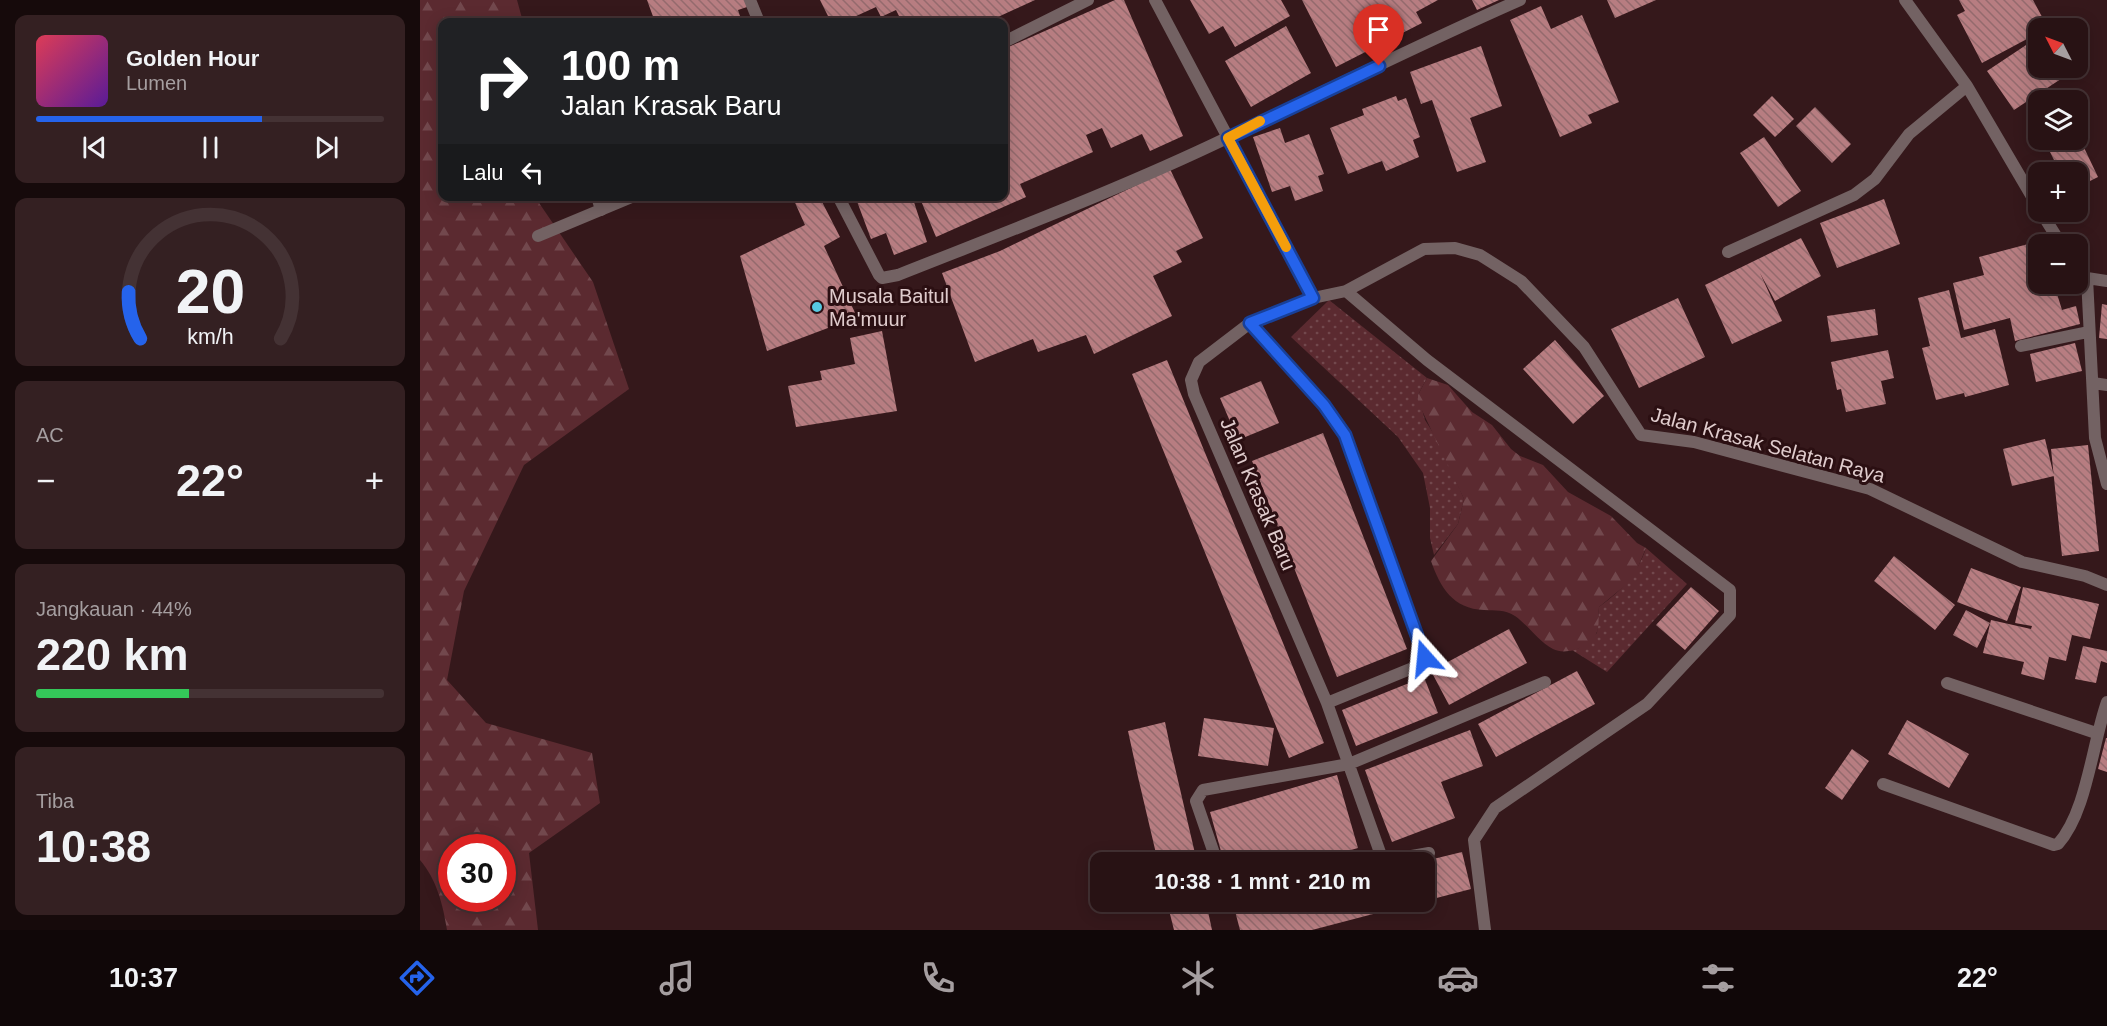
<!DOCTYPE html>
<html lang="id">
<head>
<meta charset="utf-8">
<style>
  body { margin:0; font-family:Arial,sans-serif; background:#342022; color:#f1f3f6; height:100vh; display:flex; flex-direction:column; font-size:22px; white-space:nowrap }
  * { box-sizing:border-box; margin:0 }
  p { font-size:20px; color:#a59ea0 }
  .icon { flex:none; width:33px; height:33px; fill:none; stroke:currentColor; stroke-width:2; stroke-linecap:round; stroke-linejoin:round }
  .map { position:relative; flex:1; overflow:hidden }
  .details { display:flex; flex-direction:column; gap:15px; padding:15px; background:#160a0b; width:420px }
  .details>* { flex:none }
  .top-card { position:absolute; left:18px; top:18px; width:570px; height:183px; border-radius:12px; box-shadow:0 3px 15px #0003,0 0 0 2px #443234; background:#202124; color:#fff; overflow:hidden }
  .needle { width:39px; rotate:312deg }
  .tools { position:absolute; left:1608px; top:18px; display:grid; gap:12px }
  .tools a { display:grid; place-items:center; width:60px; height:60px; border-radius:12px; background:#281214; box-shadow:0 3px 15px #0003,0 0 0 2px #443234; font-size:30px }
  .speed { position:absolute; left:18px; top:834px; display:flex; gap:12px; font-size:30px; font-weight:700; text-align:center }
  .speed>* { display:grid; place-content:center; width:78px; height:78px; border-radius:50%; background:#281214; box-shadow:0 3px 15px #0003,0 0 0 2px #443234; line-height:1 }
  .speed .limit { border:9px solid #d22; background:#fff; color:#111 }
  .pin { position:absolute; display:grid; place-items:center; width:51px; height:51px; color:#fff; margin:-62px -26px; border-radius:50% 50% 50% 0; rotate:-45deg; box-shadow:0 0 6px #0007 }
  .pin .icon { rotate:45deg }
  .me { position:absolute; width:66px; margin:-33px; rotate:342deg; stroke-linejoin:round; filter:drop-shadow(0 0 4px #0008) }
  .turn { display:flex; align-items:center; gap:21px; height:126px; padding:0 24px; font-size:27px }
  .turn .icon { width:78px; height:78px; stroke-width:2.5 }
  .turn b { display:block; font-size:42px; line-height:51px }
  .then { display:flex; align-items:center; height:57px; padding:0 24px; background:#0003; gap:12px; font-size:22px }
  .big { font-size:45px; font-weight:700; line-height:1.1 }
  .details .card { flex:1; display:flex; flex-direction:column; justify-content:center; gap:9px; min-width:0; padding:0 21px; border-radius:12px; background:#342022 }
  .details .dial { align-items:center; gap:0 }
  .dial svg { height:156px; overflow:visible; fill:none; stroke:#443234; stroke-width:7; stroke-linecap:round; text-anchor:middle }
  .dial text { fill:#f1f3f6; stroke:none }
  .song { display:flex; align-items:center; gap:18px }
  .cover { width:72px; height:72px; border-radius:9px; background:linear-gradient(135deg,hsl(350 70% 55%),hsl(270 70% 35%)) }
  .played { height:6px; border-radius:3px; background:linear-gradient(90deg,#2563eb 65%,#443234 65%) }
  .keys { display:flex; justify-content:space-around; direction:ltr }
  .heat { display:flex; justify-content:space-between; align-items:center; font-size:33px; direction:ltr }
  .charge { height:9px; border-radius:4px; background:linear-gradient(90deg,#34c759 44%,#443234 0) }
  .trip { position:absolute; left:670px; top:852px; width:345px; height:60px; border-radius:12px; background:#281214; box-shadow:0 3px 15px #0003,0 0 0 2px #443234; font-weight:700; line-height:60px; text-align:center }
  .tab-bar { display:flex; height:96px; justify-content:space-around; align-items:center; background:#100708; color:#a59ea0 }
  .tab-bar .icon { width:42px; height:42px }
  .tab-bar .active { color:#2563eb }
  .tab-bar b { font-size:27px; color:#f1f3f6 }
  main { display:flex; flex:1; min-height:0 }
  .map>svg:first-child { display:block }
  .grass { fill:url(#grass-dots) }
  .forest { fill:url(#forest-firs); fill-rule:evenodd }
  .building { fill:url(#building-back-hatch) }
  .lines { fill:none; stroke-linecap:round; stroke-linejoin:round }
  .service { stroke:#736263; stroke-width:12 }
  .minor { stroke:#736263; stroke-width:12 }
  .route-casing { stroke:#184099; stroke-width:15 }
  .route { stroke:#2563eb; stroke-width:10 }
  .slow { stroke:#f59e0b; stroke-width:10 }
  .poi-dot { fill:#56c9e1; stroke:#2b0f12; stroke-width:2 }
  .labels { text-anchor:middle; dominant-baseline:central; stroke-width:6; stroke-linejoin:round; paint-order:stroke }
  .poi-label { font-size:20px; fill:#e0cccd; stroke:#2b0f12; text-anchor:start }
  .street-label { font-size:20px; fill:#e0cccd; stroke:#2b0f12 }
</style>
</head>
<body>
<main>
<section class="details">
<div class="card">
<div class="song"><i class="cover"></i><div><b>Golden Hour</b><p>Lumen</p></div></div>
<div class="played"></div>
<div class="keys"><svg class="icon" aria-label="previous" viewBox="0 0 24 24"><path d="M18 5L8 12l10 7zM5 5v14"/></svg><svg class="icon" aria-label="pause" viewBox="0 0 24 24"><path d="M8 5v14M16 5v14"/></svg><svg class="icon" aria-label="next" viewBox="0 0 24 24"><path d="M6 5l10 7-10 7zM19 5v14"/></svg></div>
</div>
<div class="card dial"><svg viewBox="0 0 100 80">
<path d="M14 69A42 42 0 1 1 86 69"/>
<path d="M14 69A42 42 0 0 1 8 45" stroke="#2563eb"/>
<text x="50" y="56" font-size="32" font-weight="700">20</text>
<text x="50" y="72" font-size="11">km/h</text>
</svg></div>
<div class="card"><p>AC</p>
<div class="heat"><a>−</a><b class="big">22°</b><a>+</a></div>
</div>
<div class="card"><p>Jangkauan · 44%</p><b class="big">220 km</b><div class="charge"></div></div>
<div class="card"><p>Tiba</p><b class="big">10:38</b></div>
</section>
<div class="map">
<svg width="1687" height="930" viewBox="0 0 1687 930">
  <defs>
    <pattern id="grass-dots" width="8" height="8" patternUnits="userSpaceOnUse" patternTransform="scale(1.5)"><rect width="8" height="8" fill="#5b2a30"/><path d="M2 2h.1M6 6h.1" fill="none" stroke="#72484d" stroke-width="1.8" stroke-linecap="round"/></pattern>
    <pattern id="forest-firs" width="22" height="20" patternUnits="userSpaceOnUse" patternTransform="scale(1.5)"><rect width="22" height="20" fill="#5b2a30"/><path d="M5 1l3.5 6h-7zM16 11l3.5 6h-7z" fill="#72484d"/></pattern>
    <pattern id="building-back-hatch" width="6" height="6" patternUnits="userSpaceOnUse" patternTransform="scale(1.5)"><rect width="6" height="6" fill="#b77d81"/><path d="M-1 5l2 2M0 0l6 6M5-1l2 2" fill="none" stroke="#946a6d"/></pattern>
  </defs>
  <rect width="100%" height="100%" fill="#35181b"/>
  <path class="grass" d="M909,300l98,78 -9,17 7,25 14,22 25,57 -6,25 -24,31 -4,-17v-30l-7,-35 -25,-36 -107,-100z
    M1226,548l41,36 -80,88 -35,-22 7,-2 18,-15 2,-26c23,-17 38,-32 47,-59z"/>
  <path class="forest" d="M0,0h97l6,22h-81v174l93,1 58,85 36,107 -105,76 -60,126 -17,89 39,43 106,30 8,50 -71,50 9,77h-91c-4,-25 -10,-50 -27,-70zM32,848h50v50h-50z
    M1007,378l21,7 24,27 20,13 19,24 9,7 23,9 25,27 43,24 26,27 9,5 -13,31 -34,28c-1,8 1,20 -3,27 -6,13 -30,22 -43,15 -15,-8 -25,-24 -38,-33 -11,-7 -19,-5 -31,-6 -31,-1 -44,-23 -53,-49l27,-37 6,-25 -46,-97v-7z"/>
  <path class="building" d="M227,0h98l2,7 -9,3 4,12h-87z
    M400,0h215l-48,22h-85l-6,-12 -15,7 -5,-10 -33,15h-12z
    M695,0h9l59,136 -33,15 -8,-17 -31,14 -9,-20 -16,7 7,17 -73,32 6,13 -90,40 -17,-41h85v-147z
    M770,0h91l9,16 -55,31 -12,-21 -14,8z
    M882,0h136l-22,12 6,11 -86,44z
    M1052,0h27l-22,10z
    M1187,0h49l-41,18z
    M1539,0h74l15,28h-10v5l-56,30 -25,-48 8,-4z
    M1121,6l10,23 31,-14 37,87 -31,13 4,8 -32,14 -50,-117z
    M866,26l25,47 -60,34 -26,-46z
    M1618,37v31h33l2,3 -59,39 -27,-39z
    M1061,46l21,60 -32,12 16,44 -29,10 -25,-72 -11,4 -11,-32z
    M976,96l2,5 8,-3 14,39 -7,3 6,17 -33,14 -4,-10 -34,13 -18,-46 34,-13 -2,-6z
    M1352,96l22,23 -19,18 -22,-22z
    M1395,107l36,37 -19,19 -36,-37z
    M860,128l5,15 24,-9 15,40 -6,2 5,15 -28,10 -5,-15 -18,6 -19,-55z
    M1658,135l20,42 -20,10v-15h-29l-3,-6 9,-4 -11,-22h34z
    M1344,137l37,54 -23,16 -38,-54z
    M750,169l33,69 -27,13 6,11 -29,14 19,40 -78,38 -8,-19 -48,17 -5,-13 -58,23 -33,-89 58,-22z
    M372,196h27l21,41 -16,9 33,71 -90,34 -27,-95 65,-31z
    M435,196h57l15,46 -33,13 -8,-22 -15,6z
    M1464,199l16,45 -63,24 -17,-45z
    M1381,238l20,38 -46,25 -15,-28 22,48 -50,23 -27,-59z
    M1624,240l1,4h-7v40h16l8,26 14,-4 4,18 -65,17 -5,-23 -46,12 -11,-47 31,-8 -5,-18z
    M1529,290l12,48 34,-9 14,56 -44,12 -1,-4 -28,7 -14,-52 8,-2 -12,-48z
    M1258,298l27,59 -66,31 -28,-59z
    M1682,304l5,1v34l-8,-1z
    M1455,309l3,26 -47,7 -4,-26z
    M462,331l15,80 -101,16 -8,-41 34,-6 -2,-9 35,-7 -5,-26z
    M1135,340l49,56 -31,28 -50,-55z
    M1655,343l7,28 -46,11 -6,-28z
    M1468,350l6,28 -13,3 5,23 -40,8 -5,-23 -4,1 -6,-28z
    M747,360l157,383 -35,15 -157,-384z
    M841,381l18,42 -41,17 -18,-42z
    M903,433l84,216 -70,28 -85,-216z
    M1625,439l9,37 -42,10 -9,-37z
    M1668,445l11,106 -37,5 -11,-107z
    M1474,556l61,49 -20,25 -61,-49z
    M1551,568l50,19 -14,34 -50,-19z
    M1271,587l28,24 -34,39 -29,-25z
    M1603,587l76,17 -9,35 -18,-4 -6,26 -17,-4 -5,23 -23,-6 3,-12 -41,-9 8,-33 40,9 1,-3 -17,-3z
    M1546,610l24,13 -13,25 -24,-13z
    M1089,629l18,34 -78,42 -18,-34z
    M1663,646l24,5v12l-6,-2 -5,22 -21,-4z
    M1157,671l18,33 -99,53 -18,-33z
    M1004,677l14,36 -82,33 -14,-36z
    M784,718l70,10 -6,38 -70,-10z
    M1487,720l62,34 -20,34 -61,-34z
    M745,722l5,24 27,116h-39l-20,-85 -10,-46z
    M1050,730l13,36 -42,16 14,36 -63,24 -14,-36 12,-4 -12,4 -13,-36z
    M1686,738h1v34l-9,-3z
    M1432,749l17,12 -27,39 -17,-12z
    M917,775l21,73 -50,14h-84l-14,-50z
    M1042,852l9,37 -46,12v-40z
    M747,902h39l6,28h-38z
    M851,902h148l-107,28h-72l-5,-19z"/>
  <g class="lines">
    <path class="service" d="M177,196l4,14"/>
    <path class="minor" d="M330,0l9,22
      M735,0l158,298
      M1485,0l62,86 71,121
      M584,42l84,-42
      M418,196l41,79 3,3 16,-3c111,-44 223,-86 331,-138 96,-46 193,-94 291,-137
      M1621,212l20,32
      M118,236l96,-40
      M1308,252l126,-57 21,-16 34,-45 58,-48
      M1658,266l9,12 8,160 12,46
      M1667,278l20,3
      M926,291l81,69 303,230v25l-83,89 -152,104 -21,32 11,90
      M830,323l74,82 21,30 80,223 -10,9 -88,36
      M1601,346l67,-14
      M1673,383l14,2
      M1527,683l149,50
      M1463,784l171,61 4,-1c29,-32 34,-100 49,-142
      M963,861l46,-8
      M797,862l-21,-61 7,-11 146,-26 196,-82
      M956,862l7,-1 -56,-158 -133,-309 -3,-14 8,-18 51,-39 63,-25 33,-7 78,-42 31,-1 25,7 41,26 63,66 57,88 53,7 176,47 152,73 63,14 22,9
      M812,902h1"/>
  </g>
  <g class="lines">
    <defs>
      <path id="route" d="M959,66l-151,72 85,160 -63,25 74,82 21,30 80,223"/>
    </defs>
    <use href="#route" class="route-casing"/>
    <use href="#route" class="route"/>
    <path class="slow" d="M840,121l-32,17 58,109"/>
  </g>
  <circle class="poi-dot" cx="397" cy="307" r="6"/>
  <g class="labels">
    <g class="poi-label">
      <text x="409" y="296">Musala Baitul<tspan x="409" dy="23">Ma'muur</tspan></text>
    </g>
    <g class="street-label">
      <text transform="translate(1348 445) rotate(15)">Jalan Krasak Selatan Raya</text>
      <text transform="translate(838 494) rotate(67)">Jalan Krasak Baru</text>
    </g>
  </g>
</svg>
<div class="tools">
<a><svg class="needle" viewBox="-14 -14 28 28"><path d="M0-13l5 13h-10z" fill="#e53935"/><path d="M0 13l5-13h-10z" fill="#a59ea0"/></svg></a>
<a><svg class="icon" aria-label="layers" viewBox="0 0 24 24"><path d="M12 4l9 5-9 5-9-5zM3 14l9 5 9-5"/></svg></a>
<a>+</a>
<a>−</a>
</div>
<div class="speed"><div class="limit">30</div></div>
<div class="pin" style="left:959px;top:66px;background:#d93025"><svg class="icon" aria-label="arrive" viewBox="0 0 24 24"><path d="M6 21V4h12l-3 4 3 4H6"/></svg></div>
<svg class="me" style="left:1005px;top:658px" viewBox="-20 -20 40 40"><path d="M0-17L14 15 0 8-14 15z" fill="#2563eb" stroke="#fff" stroke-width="4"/></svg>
<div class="trip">10:38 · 1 mnt · 210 m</div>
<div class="top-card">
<div class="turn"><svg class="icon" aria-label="right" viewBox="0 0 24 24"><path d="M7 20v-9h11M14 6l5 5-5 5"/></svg><div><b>100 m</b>Jalan Krasak Baru</div></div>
<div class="then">Lalu<svg class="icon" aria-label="left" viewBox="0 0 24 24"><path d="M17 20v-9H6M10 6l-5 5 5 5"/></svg></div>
</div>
</div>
</main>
<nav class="tab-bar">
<b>10:37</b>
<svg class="icon active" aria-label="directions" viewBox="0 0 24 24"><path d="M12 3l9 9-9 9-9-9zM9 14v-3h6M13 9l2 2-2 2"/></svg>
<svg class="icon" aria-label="music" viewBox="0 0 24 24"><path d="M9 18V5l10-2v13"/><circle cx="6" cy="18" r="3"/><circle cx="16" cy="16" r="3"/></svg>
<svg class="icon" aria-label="phone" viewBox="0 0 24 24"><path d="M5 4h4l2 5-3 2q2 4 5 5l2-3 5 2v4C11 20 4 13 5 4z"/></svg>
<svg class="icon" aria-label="climate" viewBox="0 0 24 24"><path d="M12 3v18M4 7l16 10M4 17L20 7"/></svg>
<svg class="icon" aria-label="car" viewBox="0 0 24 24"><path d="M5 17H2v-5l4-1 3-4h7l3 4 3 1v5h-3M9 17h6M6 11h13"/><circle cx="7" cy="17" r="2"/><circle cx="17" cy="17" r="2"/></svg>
<svg class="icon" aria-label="filters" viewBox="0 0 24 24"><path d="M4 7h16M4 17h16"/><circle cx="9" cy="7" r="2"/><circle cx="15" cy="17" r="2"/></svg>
<b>22°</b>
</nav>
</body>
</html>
